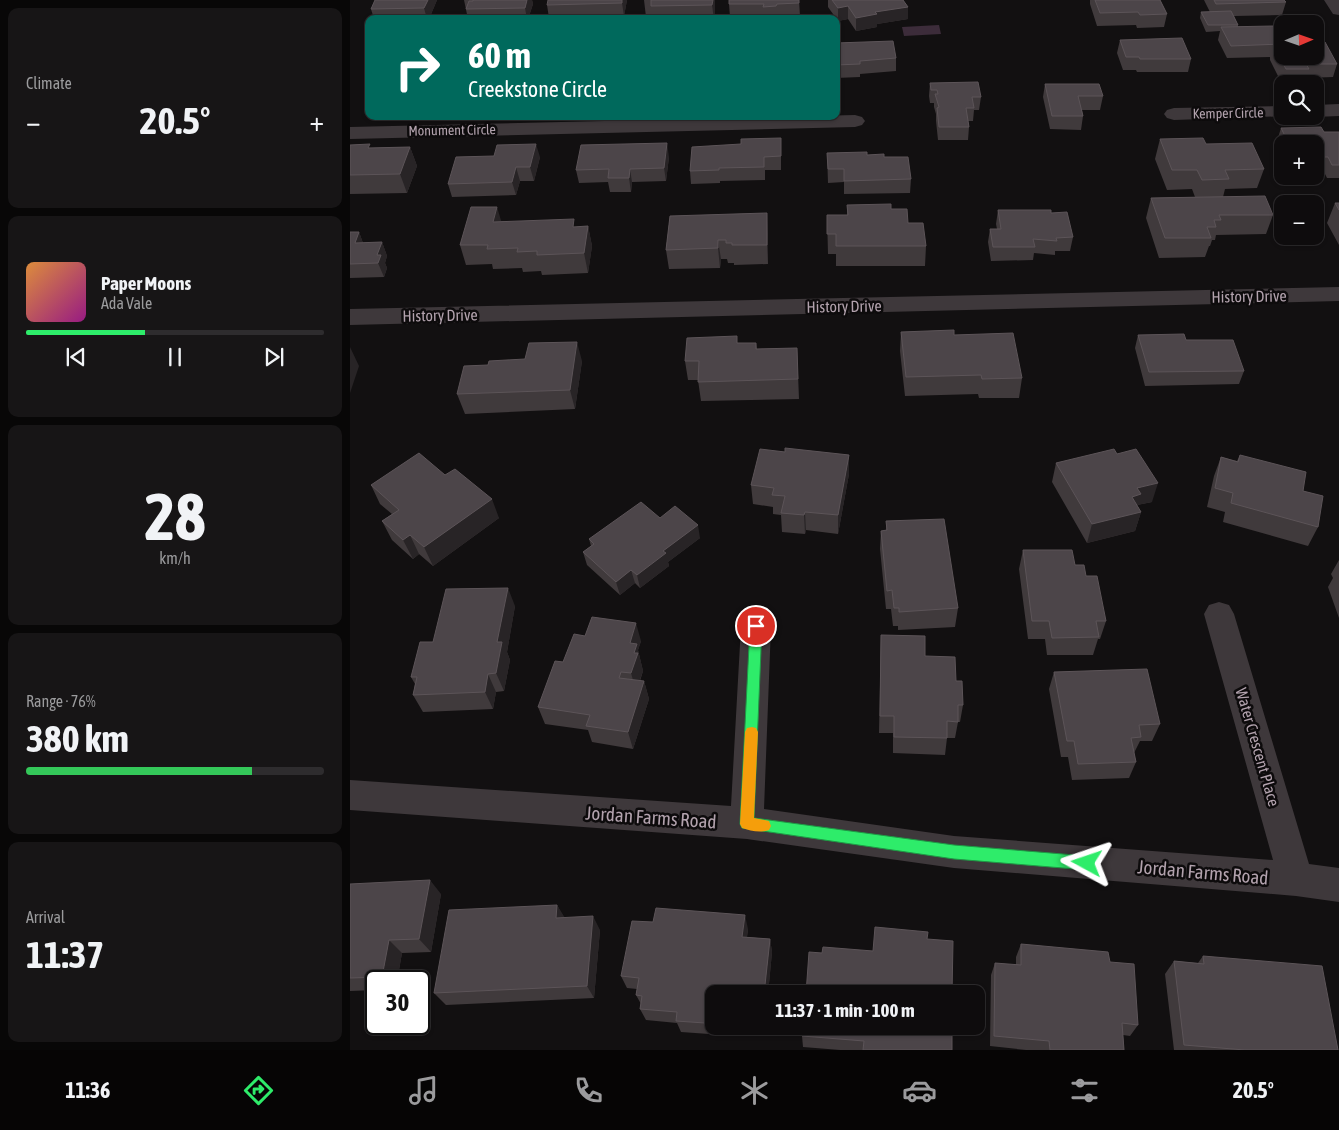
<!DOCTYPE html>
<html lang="en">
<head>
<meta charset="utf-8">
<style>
  body { margin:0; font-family:"Asap Condensed",sans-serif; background:#171516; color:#f1f3f6; height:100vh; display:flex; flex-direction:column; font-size:19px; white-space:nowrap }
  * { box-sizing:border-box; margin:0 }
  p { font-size:16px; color:#9b9b9d }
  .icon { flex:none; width:28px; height:28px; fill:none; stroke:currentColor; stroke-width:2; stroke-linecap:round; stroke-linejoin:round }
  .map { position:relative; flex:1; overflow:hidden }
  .drawer { display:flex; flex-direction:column; gap:8px; padding:8px; background:#080707; width:350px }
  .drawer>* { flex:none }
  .hud { position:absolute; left:15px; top:15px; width:475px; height:105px; border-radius:10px; box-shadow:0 1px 4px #0004,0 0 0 1px #2e2c2e; background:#00695c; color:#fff; overflow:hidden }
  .needle { width:32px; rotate:88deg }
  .controls { position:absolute; left:924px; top:15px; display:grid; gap:10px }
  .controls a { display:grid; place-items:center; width:50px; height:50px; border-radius:10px; background:#0e0c0d; box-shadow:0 1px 4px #0004,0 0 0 1px #2e2c2e; font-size:25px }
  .speed { position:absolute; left:15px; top:970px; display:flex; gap:10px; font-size:25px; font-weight:700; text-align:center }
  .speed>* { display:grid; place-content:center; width:65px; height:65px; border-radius:50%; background:#0e0c0d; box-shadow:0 1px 4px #0004,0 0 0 1px #2e2c2e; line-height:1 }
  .speed .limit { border:2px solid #111; border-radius:8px; background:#fff; color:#111 }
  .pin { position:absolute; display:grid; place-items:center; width:42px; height:42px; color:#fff; margin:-21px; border:2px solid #fff; border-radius:50%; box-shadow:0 1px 5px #0007 }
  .me { position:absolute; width:55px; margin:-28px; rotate:275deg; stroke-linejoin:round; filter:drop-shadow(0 0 4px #0008) }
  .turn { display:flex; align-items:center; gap:18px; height:105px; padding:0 20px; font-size:22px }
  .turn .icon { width:65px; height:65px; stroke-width:2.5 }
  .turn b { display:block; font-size:35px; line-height:42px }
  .big { font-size:38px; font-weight:700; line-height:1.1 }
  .drawer .card { flex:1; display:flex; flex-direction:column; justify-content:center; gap:8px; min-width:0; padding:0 18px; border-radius:10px; background:#171516 }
  .drawer .dial { align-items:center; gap:0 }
  .dial b { font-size:65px; line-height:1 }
  .song { display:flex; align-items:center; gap:15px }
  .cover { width:60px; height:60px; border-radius:8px; background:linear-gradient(135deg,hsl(30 70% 55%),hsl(310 70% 35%)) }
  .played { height:5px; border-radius:2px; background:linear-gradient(90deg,#2eec6a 40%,#2e2c2e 40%) }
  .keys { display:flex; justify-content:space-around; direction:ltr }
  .heat { display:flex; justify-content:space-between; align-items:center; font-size:28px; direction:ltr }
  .charge { height:8px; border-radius:4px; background:linear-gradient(90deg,#34c759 76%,#2e2c2e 0) }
  .trip { position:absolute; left:355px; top:985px; width:280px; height:50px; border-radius:10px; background:#0e0c0d; box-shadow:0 1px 4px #0004,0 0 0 1px #2e2c2e; font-weight:700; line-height:50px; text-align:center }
  .tab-bar { display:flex; height:80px; justify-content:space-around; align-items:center; background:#060505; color:#9b9b9d }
  .tab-bar .icon { width:35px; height:35px }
  .tab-bar .current { color:#2eec6a }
  .tab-bar b { font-size:22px; color:#f1f3f6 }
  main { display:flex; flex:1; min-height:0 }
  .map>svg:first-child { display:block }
  .water { fill:#3c2c3a }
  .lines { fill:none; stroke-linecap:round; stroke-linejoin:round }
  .minor { fill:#3e383b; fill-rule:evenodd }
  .wall { fill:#403a3c }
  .shaded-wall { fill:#282426 }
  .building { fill:#4c4549; stroke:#5c5458 }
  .route { fill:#2eec6a; stroke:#1e9945 }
  .slow { fill:#f59e0b }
  .labels { text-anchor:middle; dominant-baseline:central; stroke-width:5; stroke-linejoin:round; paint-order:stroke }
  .far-street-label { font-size:14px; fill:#b2a2ad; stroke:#0d0b0c }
  .street-label { font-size:16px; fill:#b2a2ad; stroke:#0d0b0c }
  .near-street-label { font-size:19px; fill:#b2a2ad; stroke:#0d0b0c }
</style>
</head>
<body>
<main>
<section class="drawer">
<div class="card"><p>Climate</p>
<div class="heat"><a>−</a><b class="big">20.5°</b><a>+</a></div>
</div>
<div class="card">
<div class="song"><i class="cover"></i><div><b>Paper Moons</b><p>Ada Vale</p></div></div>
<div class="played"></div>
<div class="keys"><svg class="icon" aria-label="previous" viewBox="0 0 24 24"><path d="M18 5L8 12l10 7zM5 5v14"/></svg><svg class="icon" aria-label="pause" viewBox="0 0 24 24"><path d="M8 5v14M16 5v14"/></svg><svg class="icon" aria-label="next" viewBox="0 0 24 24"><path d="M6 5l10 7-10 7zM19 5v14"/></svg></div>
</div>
<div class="card dial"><b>28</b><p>km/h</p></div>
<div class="card"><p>Range · 76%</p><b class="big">380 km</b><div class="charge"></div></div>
<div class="card"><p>Arrival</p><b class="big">11:37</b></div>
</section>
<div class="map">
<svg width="989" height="1050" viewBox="0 0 989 1050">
  <rect width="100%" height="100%" fill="#121011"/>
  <path class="water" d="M589,25l2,9 -37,2 -2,-9z"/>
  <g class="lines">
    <path class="minor" d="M974,0h15v15l-6,-1z
      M989,104v12l-24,1 -2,-1h2v-11z
      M932,106v10h6l-114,4 -7,-2 -3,-4 3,-4 7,-2z
      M505,115l7,2 3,4 -3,4 -7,2 -505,12v-12z
      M989,287v14l-989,24v-16z
      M869,602l10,3 5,9 75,250 30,4v34l-43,-6 -342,-28 -207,-29 -397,-29v-30l381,26 10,-180 5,-9 10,-3 10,3 5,9 -7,183 190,27 319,24 -69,-246 5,-9z"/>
  </g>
  <path class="wall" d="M25,0h62l-8,19h-55l-3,-10z
    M114,0h68l1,4 -5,15h-60z
    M277,0l-3,16 -75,2 -2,-13z
    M294,0h71v19h-63v-2h-6z
    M449,0l1,16h-23v3h-13v-3l-34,1 -1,-13z
    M478,0h75l5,7v12l-31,5v3l-21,4 -8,-12 -10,2 -10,-14z
    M740,0h70l7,14 -3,13 -27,1 -1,-3 -39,1 -7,-22z
    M854,0h80l2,2 -4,13 -48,1 4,9v2l44,15v14h33l22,8 -4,13 -26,1 -1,-2 -2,6h-23l-11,-22v-3l-43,1 -9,-18 2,-9 -14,1 -6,-14 1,-6h9z
    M770,40l71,19 -3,13h-51l-1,-2h-13l-6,-17z
    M486,43l60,15v13l-36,3v3l-24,1z
    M580,83l51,14 -2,13h-5l-1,11h-5l1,6 -1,13h-30l-2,-19v-7l-2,-7v-4h-4l-1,-7z
    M695,84l58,12 -3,14h-18l1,6 -2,14 -31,-1 -7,-32z
    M931,128l43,4h15v46h-12l-4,-8h-8v-26h-33v9l-5,-12z
    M431,138v32h-16v10l-45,1v2l-29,1 -1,-13 51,-27z
    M810,139l46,5 58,25 -7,19 -32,1 -2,8 50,18 -7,19 -50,1 -1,5h-3l-2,6h-1l-4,11 -46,1 -13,-40 5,-20 44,-1 -3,-8 -25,1 -12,-31z
    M0,145l21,3 39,-1 7,19 -10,27 -57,1z
    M477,153l40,2 17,2 27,22 -1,14 -66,1v-12l-16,1z
    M190,157l-6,24h-14l-4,14 -64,2 -4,-13z
    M319,157l-3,24 -34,1 -1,10h-21l-2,-10 -29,1 -3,-13z
    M985,203h4v42l-12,-22z
    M497,205l44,4 17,14 18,23 -1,20h-89v-12h-8l-1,-39h20z
    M648,210l53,3 22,24 -3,14h-15v4l-21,-2 -1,7 -42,1 -3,-19 2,-13h7l-1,-5z
    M320,216l98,17v31l-34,1v-2h-6l-1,-4h-6l-1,9 -51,1 -3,-19z
    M152,221l74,6 12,-1 4,20 -4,27 -46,2 -1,-4 -18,1 -1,-4 -29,1 -1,-5 -26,1 -6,-20z
    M0,232h9l4,11 19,-1 5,14 -2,7 2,5 -3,9 -34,1z
    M551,332l53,3 68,43 -3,20h-40l-1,-4 -73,2 -5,-45z
    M788,335l48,5 58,31 -5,13 -94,2 -10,-38z
    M388,343h18l1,6 40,-1 2,51 -98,2 -3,-21h-10l-3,-19z
    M232,361l-7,48 -110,5 -8,-20z
    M435,452l64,3v19l-11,60 -32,-4 -1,4 -23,-2 -1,-17 -8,-1v-7l-20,-3 -2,-19z
    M767,454l35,48 -15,3 4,7 -6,19 -48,12 -35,-61 4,-19z
    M890,455l63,36 15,36 -10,19 -85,-24 2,-10 -18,-5 7,-31 7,-19 16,4z
    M95,475l54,43 -66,48 -14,-12 -6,5 -21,-19 -10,-19 10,-7 -12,-10 -9,-19z
    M310,518l40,20 -32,24 1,4 -29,22 -5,-5 -15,12 -33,-30 -4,-13 8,-6 -2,-7z
    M536,521l72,87 -3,19 -57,3v-4h-5l-2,-17h-5l-6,-60 1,-18 5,-1z
    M673,550l52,15 11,11 20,45 -6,18h-2l-5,16h-46l-2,-16h-17l-9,-70z
    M989,560v58l-11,-31 5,-9 -2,-4z
    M165,606l-8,46 3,8 -6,31 -8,1 -3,17 -70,3 -10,-17 2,-11 -4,-7 22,-35z
    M531,635l44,21 31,25 7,24 -3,17h-2l-3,16h-8l-2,17 -52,-2v-20h-14z
    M235,636l56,5 -3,9 5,21 -3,10h4l5,18 -16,50 -41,-7 -4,-12 -43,-6 -7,-17 25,-45z
    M704,672l106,52 -8,17h-12l-6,12 2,9 -7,16 -57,2 -4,-23h-7l-12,-68z
    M0,884l91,10 -10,58 -29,1 -5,28h-21v9l-26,1z
    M207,905l7,13 36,12 -6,68 -148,7 -12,-12z
    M398,929l-1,8 23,2 2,13 -4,42h-54v24h-2l-3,16 -28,-2 -4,-9 -31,-3 -6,-11 1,-5 -5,-9 1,-6 -10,-1 -6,-12z
    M671,944l89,18 28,63 -8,11 -7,-1 1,15h-98l-36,-4 1,-71 4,-12 21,2v-8z
    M853,956l135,94h-164l-9,-76 9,-13 24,2z
    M453,1026l149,24h-112l-37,-3 -1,-11z"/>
  <path class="shaded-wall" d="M78,0h9l-8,19h-2l-3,-11z
    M177,0h5l1,4 -5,15h-1l-2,-11z
    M272,0h5l-3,16 -2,-13z
    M363,0h2v19h-1l-2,-14z
    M498,6v13l-10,2v-13z
    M558,7v12l-31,5v3l-21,4v-13l19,-6z
    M317,143l2,14 -3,24 -2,-13z
    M186,144l4,13 -6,24 -4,-14z
    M60,147l7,19 -10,27 -7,-19z
    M166,167l4,14 -4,14 -4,-13z
    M280,169l2,13 -1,10 -2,-14z
    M147,207l6,20 -10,-5z
    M417,213l1,20v31l-1,-19z
    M238,226l4,20 -4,27 -4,-20z
    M9,232l5,14 -9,-3z
    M368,240l3,19 -1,9 -2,-20z
    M32,242l5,14 -2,7 2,5 -3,9 -6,-14 -1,-8z
    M227,342l5,19 -7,48 -5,-19z
    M0,347l9,19 -9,27z
    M499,455v19l-11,60v-19z
    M808,483l-6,19 -15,3 4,7 -6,19 -48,12 5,-19 45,-36z
    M142,499l7,19 -66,48 -9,-19z
    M455,512l1,18 -1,4 -1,-19z
    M348,525l2,13 -32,24 1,4 -29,22 -3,-13 26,-24z
    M60,535l9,19 -6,5 -10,-19z
    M281,570l4,13 -15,12 -4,-13z
    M158,588l7,18 -8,46 3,8 -6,31 -8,-18 1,-31z
    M286,623l5,18 -3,9 5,21 -7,20 -5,-18 -1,-30z
    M138,674l8,18 -3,17 -8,-17z
    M294,681l5,18 -16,50 -5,-17z
    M80,880l11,14 -10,58 -12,-13z
    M207,905l8,13h-9z
    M395,915l3,14 -3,21 -3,-13z
    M243,916l7,14 -6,68 -7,-12z
    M420,939l2,13 -4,42h-4z
    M39,940l13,13 -5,28h-10l-5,-4z
    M358,1006l4,12 -3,16 -4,-11z"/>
  <path class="building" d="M25,0h53l-4,8 -53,1z
    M123,0h54l-2,8 -59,1 3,-8h4z
    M198,0h74v3l-75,2z
    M301,0h62l-1,5 -61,1z
    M379,0h70v3l-22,1 -1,2 -13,1 1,-3h-35z
    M482,0h71l5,7 -33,5 2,2 -21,4 -8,-12 -10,2z
    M745,0h65l7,14 -27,1 -2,-3 -38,1z
    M864,0h70l2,2 -70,2z
    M881,11l7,14h-30l-7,-13z
    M923,26l9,16v2l-51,2 -10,-19z
    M832,38l9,21h-51l-1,-2h-13l-6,-17z
    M543,41l3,17 -36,3v3l-24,1v-22z
    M965,42h10l12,22h-26l-3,-5h-5l6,10h-23l-12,-22h8v9h33z
    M628,82l3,15h-9l2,11h-8l3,19h-30l-2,-19 2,-1 -4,-13h3l-1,-4h-6l-1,-7z
    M695,84h54l4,12h-25l5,20h-31z
    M971,127l3,5h15v33h-7l-4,-8h-13v-13h-26l-8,-16z
    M431,138v18l-17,1v10l-45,1v2l-29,1 2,-24 49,-3v-5z
    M853,138l3,6 46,-1 12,26 -39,1 4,9 -27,1 -5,-10h-25l-12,-31z
    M317,143l-3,25 -34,1 -1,9h-21l1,-9 -33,1 5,-25z
    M20,144l-2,4 42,-1 -10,27 -50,1v-30z
    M186,144l-6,23h-14l-4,15 -64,2 8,-27 38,-1 3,-11z
    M517,152v3l17,-1v3h24l3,22 -67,2v-12h-16l-1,-16z
    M915,196l8,19h-54l2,5h-7l2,7h-9l4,11h-46l-14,-40z
    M985,203h4v7z
    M541,204v5h16l1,14h15l3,23h-90v-12h-9v-19h21l-1,-10z
    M121,207h26l-4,15 81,-3 -1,8 15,-1 -4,27 -47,2v-4l-20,1 1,-4 -31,1 1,-4h-28z
    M648,210h53v3l16,-1 6,25 -17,1 1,3 -24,-2 2,8h-42l-3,-18h11z
    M417,213v32h-35v-2h-6v-3h-8v8l-52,2 4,-34z
    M0,232h9l-4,11 27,-1 -5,13h4l-3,8 -28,1z
    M604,330v5l59,-2 9,45 -40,1 -1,-4 -75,2 -5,-45z
    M834,334l2,6h47l11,31 -95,1 -11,-37z
    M387,336v7h19v6l41,-1 1,31 -100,3 1,-21h-14l2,-23z
    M227,342l-7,48 -113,4 7,-28 24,-1 1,-4 36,-2 4,-16z
    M435,448l64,7 -11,60 -33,-3 -1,3 -23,-2 4,-17 -13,-1 2,-7 -23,-3 9,-36 25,3z
    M764,449l3,5 19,-5 22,34 -21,5 4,6 -9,3 9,15 -49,12 -36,-61z
    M69,453l26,22 10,-6 37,30 -68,48 -14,-12 -7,5 -21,-19 17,-11 -28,-25z
    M890,455l66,17 -3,19 20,5 -5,31 -87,-24 2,-10 -18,-5 6,-31 17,5z
    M291,502l19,16 15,-12 23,19 -35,26 3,2 -29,22 -6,-5 -15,12 -33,-30 11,-8 -5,-5z
    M594,519l14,89 -59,4v-4h-5l-2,-18 -5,1 -6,-60 6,-1 -1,-9z
    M673,550h49l3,15h9l2,11h11l9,45h-10l3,16 -47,1 -3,-17h-17z
    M158,588l-11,54h5l-6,31 -8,1 -3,18 -72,3 4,-18h-6l9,-35h13l13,-53z
    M242,617l44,6 -6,20 7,1 -3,9h4l-7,20 -10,-1 -2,6 25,3 -16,51 -42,-6 4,-11 -52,-8 17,-46 8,1 11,-28 11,2z
    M531,635l44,1v20l30,1 1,24h6l1,24h-5v17l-11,-1v17l-53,-1v-21h-14z
    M797,669l13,55 -21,1 2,12 -10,1 5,24 -58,2 -4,-23h-7l-13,-69z
    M80,880l-11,59 -30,1 -7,37 -32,1v-94z
    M207,905l-1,13 37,-2 -6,70 -153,7 15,-83z
    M306,908l89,7 -3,22 28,2 -6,55h-50v13l-6,-1 -3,17 -29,-2 1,-9 -37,-3 2,-13 -6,-1 3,-17 -18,-2 11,-55 21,1z
    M525,927l53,5 -1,7 26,2 -1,53h-146l3,-42 13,1 1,-6 50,4z
    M671,944l87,8 2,10 24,2 4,61 -16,-2 2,27h-74l-1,-9 -55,-5 1,-73 26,2z
    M853,956l119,10 16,84h-93l-61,-5 -10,-84 30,3z
    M453,1026h149v24h-89l1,-9 -62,-5z"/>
  <path class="route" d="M406,621l4,2 2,3 -8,192 200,27 133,11 5,2 2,5 -2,5 -5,2 -133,-11 -212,-31 -2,-4 10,-198 2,-3z"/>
  <path class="slow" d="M402,727l4,1 2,4 -4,86 15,3 2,5 -2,4c-8,3 -19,1 -27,-2l-2,-4 5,-92 2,-4z"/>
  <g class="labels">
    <g class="far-street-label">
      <text transform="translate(878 113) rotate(-1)">Kemper Circle</text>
      <text transform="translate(102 130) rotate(-1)">Monument Circle</text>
    </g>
    <g class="street-label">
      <text transform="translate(899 296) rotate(-1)">History Drive</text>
      <text transform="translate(494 306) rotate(-1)">History Drive</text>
      <text transform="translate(90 315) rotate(-1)">History Drive</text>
      <text transform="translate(908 747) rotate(74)">Water Crescent Place</text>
    </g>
    <g class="near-street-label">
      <text transform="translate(301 817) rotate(4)">Jordan Farms Road</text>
      <text transform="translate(853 872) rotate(5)">Jordan Farms Road</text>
    </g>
  </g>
</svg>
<div class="controls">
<a><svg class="needle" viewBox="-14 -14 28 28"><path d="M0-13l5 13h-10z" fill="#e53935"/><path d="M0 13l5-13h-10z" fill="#9b9b9d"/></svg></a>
<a><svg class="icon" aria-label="search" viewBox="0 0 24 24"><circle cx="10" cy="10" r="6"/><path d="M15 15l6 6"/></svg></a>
<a>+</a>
<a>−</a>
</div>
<div class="speed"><div class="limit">30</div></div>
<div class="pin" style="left:406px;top:626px;background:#d93025"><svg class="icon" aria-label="arrive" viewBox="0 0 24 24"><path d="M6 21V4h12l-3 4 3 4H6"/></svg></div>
<svg class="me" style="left:737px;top:863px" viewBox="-20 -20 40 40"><path d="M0-17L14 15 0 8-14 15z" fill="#2eec6a" stroke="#fff" stroke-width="4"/></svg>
<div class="trip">11:37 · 1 min · 100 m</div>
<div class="hud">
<div class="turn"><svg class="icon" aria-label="right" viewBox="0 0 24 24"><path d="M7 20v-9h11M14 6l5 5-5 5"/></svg><div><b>60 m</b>Creekstone Circle</div></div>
</div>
</div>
</main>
<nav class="tab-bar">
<b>11:36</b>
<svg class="icon current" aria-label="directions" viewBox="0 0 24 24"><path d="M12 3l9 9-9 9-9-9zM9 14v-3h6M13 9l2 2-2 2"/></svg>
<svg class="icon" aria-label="music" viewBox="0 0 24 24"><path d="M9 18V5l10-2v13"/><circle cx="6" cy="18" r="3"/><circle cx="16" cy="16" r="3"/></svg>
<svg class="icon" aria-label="phone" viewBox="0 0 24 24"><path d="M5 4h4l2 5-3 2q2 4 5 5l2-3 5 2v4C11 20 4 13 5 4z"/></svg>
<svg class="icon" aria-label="climate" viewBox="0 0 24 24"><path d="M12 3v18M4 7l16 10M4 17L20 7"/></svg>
<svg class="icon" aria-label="car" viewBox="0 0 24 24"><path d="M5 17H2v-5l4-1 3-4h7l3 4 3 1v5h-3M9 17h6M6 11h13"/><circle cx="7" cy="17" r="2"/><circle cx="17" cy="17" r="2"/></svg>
<svg class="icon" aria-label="filters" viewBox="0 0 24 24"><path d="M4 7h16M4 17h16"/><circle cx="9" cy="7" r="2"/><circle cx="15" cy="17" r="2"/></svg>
<b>20.5°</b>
</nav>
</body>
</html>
